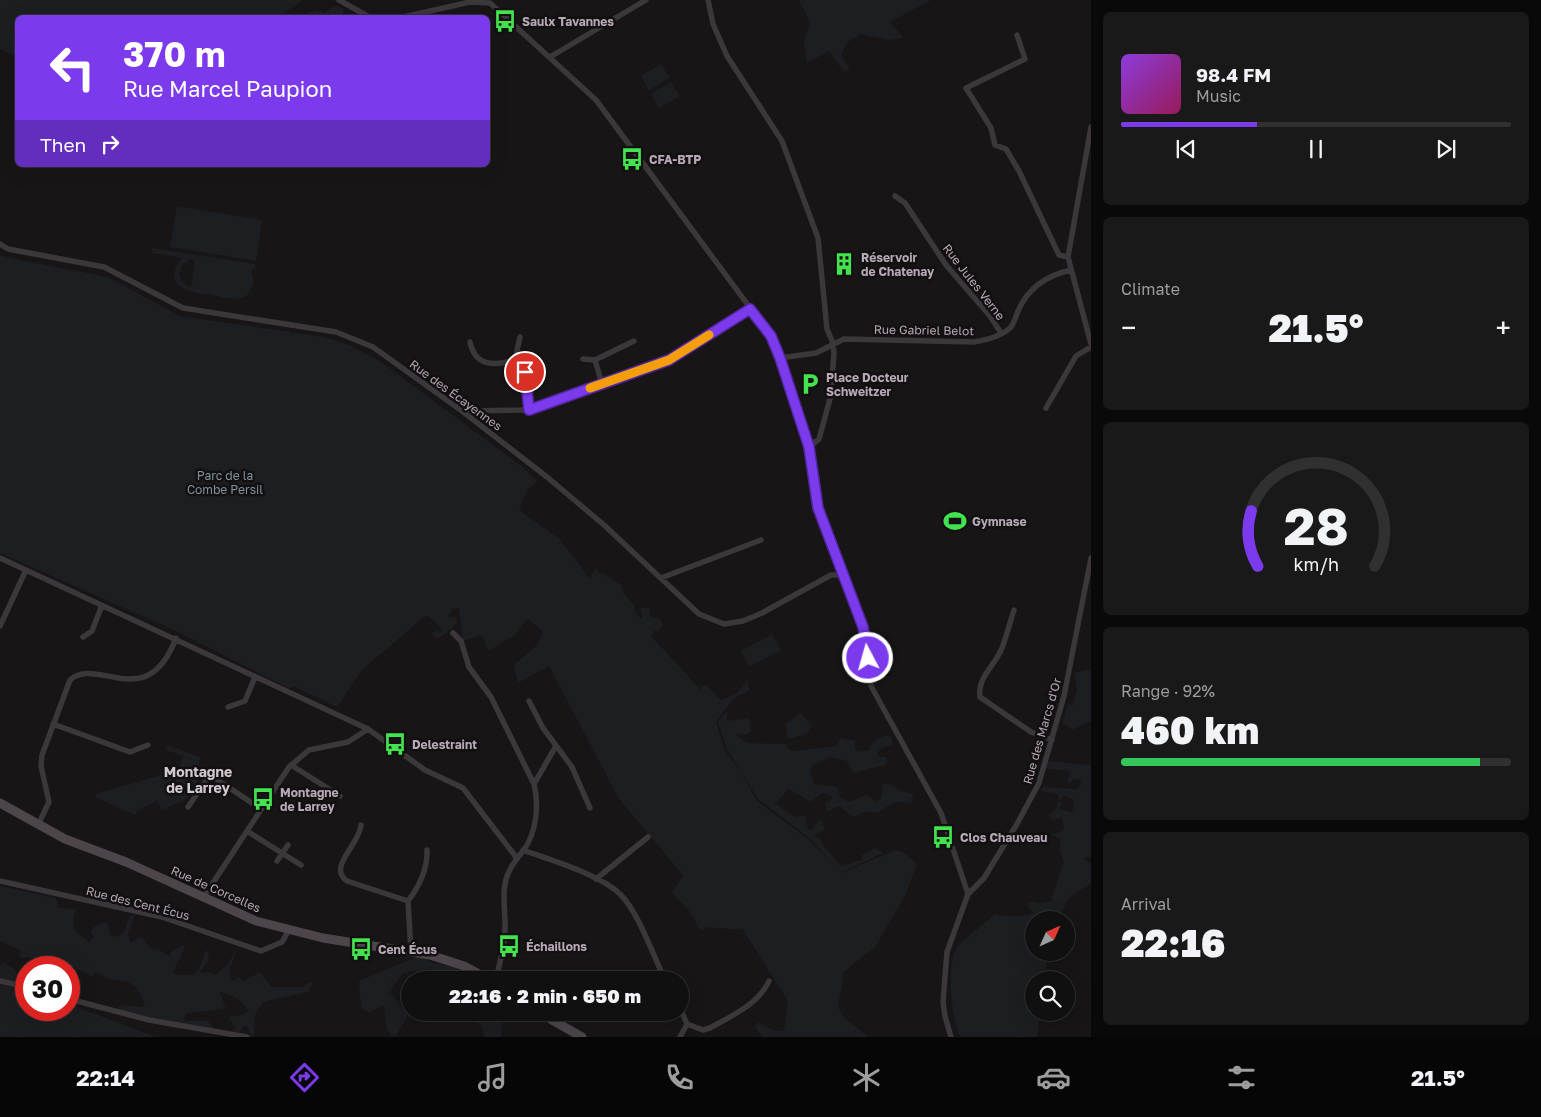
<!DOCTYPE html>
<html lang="en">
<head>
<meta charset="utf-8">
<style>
  body { margin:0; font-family:"Golos Text",sans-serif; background:#1a1919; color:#f1f3f6; height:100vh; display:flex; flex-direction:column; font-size:19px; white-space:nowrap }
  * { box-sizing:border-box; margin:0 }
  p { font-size:16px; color:#9c9d9f }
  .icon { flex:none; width:28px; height:28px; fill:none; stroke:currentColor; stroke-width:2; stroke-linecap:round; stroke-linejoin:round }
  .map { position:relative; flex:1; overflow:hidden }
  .drawer { display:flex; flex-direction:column; gap:12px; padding:12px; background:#090909; width:450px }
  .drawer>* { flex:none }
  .guide { position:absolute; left:15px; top:15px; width:475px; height:152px; border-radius:8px; box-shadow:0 5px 20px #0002,0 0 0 1px #303030; background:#7c3aed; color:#fff; overflow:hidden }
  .needle { width:32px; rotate:45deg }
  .fabs { position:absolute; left:1025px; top:911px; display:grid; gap:10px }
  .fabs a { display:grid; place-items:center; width:50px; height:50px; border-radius:50%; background:#111010; box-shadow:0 5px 20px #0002,0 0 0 1px #303030; font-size:25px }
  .speed { position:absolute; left:15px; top:956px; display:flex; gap:10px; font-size:25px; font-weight:700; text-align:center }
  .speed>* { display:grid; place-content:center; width:65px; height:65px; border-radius:50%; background:#111010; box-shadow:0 5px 20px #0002,0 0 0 1px #303030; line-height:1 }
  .speed .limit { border:8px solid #d22; background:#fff; color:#111 }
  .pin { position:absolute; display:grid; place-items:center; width:42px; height:42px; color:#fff; margin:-21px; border:2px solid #fff; border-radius:50%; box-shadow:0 1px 5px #0007 }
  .me { position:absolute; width:55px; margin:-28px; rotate:354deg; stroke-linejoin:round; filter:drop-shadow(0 0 4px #0008) }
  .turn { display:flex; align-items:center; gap:18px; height:105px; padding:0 25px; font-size:22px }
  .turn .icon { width:65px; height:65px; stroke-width:2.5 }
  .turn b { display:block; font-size:35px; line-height:42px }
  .then { display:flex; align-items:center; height:48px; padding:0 25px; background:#0003; gap:10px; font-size:19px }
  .big { font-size:38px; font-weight:800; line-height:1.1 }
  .drawer .card { flex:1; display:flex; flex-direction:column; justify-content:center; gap:8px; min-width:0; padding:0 18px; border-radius:8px; background:#1a1919 }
  .drawer .dial { align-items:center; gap:0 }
  .dial svg { height:130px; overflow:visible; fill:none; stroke:#303030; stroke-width:7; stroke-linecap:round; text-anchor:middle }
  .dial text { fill:#f1f3f6; stroke:none }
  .song { display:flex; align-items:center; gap:15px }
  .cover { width:60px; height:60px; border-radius:8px; background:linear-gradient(135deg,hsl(270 70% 55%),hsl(330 70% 35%)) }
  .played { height:5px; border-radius:2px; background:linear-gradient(90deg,#7c3aed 35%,#303030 35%) }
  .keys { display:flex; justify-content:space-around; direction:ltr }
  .heat { display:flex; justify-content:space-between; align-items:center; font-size:28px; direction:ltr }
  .charge { height:8px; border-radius:4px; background:linear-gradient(90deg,#34c759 92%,#303030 0) }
  .trip { position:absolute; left:401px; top:971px; width:288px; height:50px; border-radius:25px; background:#111010; box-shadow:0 5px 20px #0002,0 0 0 1px #303030; font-weight:800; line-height:50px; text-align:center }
  .dock { display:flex; height:80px; justify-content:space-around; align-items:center; background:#070606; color:#9c9d9f }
  .dock .icon { width:35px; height:35px }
  .dock .active { color:#7c3aed }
  .dock b { font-size:22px; color:#f1f3f6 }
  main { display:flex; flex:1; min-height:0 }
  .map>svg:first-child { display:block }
  .green { fill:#1c1e22; fill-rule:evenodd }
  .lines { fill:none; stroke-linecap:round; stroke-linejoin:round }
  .minor { stroke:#3c373a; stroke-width:5.5 }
  .secondary { stroke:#4c454a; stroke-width:9 }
  .route-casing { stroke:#51269a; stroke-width:12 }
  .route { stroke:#7c3aed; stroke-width:9 }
  .slow { stroke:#f59e0b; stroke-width:9 }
  .labels { text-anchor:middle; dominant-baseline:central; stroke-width:5; stroke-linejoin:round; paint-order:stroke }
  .poi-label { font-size:12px; font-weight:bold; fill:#b6a8b5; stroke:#121011; text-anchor:start }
  .street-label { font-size:12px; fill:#b6a8b5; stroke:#121011 }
  .park-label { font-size:12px; fill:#81919f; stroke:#121011 }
  .neighbourhood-label { font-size:14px; font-weight:bold; fill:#d2c9d1; stroke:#121011 }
</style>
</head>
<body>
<main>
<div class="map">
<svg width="1091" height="1037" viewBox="0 0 1091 1037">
  <rect width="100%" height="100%" fill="#171516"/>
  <path class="green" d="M0,0h303l-25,17 -260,1 -1,39 -17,-8z
    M799,0h132l-41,22 14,16 -16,2 -28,-6 -12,8 -7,12 9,16 -7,1 -14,-20 -22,12 -3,-21 6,-19z
    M335,5l9,4 -2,8h-43l16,-7 10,3z
    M661,64l9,14 -21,12 -8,-14z
    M671,82l9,14 -21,12 -8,-14z
    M177,206l85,14 -6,41 -86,-14z
    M152,248l103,16v5h-4l3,13c-2,5 -4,11 -8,14 -9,6 -24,1 -34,-1 -23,-2 -52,-9 -30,-37l-31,-5zM191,259l4,1 -4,28 -8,-5 -4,-9 4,-10z
    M0,256l108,21 72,39 145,21 24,8 31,16 140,104 18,16 -11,9 -8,20 41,29 30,40 5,-12 5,7 3,-1 18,12 2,8 12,13 -1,5 7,8 2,-2 -3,-8 6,-2 3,1 1,9 9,1 4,7 -4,7 -5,-2 -1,5h-3l51,55 2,-5h4l12,14 4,1 15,-8 9,-14 3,12 -17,9 -17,23 9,29 17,22 15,28 50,37 35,35 53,-23 8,2 14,12 -12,32 -30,51 -31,25 -6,35 7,11 23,19h-106l-7,-10 3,-5 14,8 12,1 4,-30 -45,-71 -38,-3 -4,4 -13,-22 -16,-16 11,-18 -64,-76 -70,-133 -31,17 -4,-18 23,-20 6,-13 -15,-13 -15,17 -24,15 -7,-16 -19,6 -4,-33 -7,1 -4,8h8l1,6 -4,3v3l-5,1 -1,3 -9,5 -4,-1 -2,-4 6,-3 3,2 2,-2 -15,-14h-3l-64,55 -24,36 -44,-21 -3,3 -112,-57 -178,-79z
    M772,634l9,16 -32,17 -8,-16z
    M1086,670l5,1v50l-19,9 -6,-6 -4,1 6,-21 5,1 4,-16 -3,-16z
    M727,711v10l22,-3 2,13 -5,4 -10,-2 2,4 10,6 39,1 1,5 4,2 44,-5 4,-8 15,3v7l2,2 12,1 4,-9 14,-7 4,2 2,6 -3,3 -8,1 -5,6 1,4h8l2,4 -3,4 -32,8 -6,-12 -16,-4 -19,8 -2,6 4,13 23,3 3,10 8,5 19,-7 10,7 4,-4 2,-14 5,-1 13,8 12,3 -1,9 -17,-1 -18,11 -13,-1 -10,5 -15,-11 -12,6 -2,-9 6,-3 2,-4 -11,-3 -11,9 -22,-13 -14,14 22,15 4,-3 5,1v9l3,5h3l3,-6 7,-4 3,10 -10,4 1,3 4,1 4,8 17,20 21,-6v-5l13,-7 8,5 -40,19 -3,-1 -32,-34 -50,-38 -31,-50 -9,-27z
    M799,713l3,1 10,12 -6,8 -17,5 -2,-3 -1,-12z
    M168,745l32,12 -3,23 2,2c-1,16 -25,22 -37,28l-5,-9 -20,10 -2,4 -40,-18 1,-3 82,-24 5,-14 -17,-6z
    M1048,761l43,4v93l-4,-1 -2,2 6,5v19l-20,13 -15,24h-22v32l15,1 -5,27h-10v32l6,1 -3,24h-77c-8,-18 -15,-71 -3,-89 10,-13 26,-22 38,-34 11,3 27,3 39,-1l-6,-6 1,-6 11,2 11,-2 13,-39 -4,-12 1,-11 -10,-5 10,-2 3,-5 -3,-10 -8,4 -5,-6 8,-6 3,-8 3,1 -3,7 12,3 3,-4 -1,-8 -9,-5 -3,5 -3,-1v-5l-17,-3 2,-5c14,3 20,2 34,3l3,-3 1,-6 -7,-1 -5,5 -2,-3 4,-10 -24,-2z
    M0,886l56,12 2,10 19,1c-9,16 -2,25 13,33l4,-6 -3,-3 1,-5 13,-6 3,2 2,11 4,2 9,-3 7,-19h5l-7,18 2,9 12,-5 10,12 7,1 10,6 4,-6 10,-5 2,2 -12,25 3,3h18l5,-6 6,-17 3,-2 1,11 -10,12 9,-1 7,3 12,-10 10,-16 -7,20 1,10 3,2 5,-4 5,4 16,-9 11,15h30l9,-5 3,1 -4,9 -46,10 -8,13 -1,21h-4l-2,-9 -4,-1 -3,5 -5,2 -4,-2 4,-4 -7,-8 2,-3 12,-1 5,-4c-6,-12 -16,-16 -28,-19l6,17 -39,4 -3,4 1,4h23l6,7 -10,2 -83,-19 -2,-4 3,-2 20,2 3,-2c-13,-37 -28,-16 -46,-32h-5l-2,4 -18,-10 -3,3 -2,21v-23c-16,-1 -30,-13 -47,-10l-3,-2 1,-6 -20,-9z
    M422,955l8,7 23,5 29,13h-23l-1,-2 -30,-9 -25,4 -13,19 18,24 -13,21 -3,-1 -6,-10 -2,-21 -15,8 -8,-6 -2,-26z
    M4,963l9,5 9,10 4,-1v9l-26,-7v-12z
    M0,984l26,7v19h43v-9l8,2v4l79,30h-156z
    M456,1013h48l-3,22 -1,2h-15l-4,-11 -7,-6z"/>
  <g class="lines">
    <path class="minor" d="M339,0l32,18
      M708,0l5,24 14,32 55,85 36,97 9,91 6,14 1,11 -4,45 -11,40 -10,8
      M399,18l71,-16 20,1 106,97 175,236 38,111 9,61 45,119 8,59 70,127 27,81
      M1017,35l8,24 -59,29 25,40 4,17 11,4 13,22 40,84 9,2
      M550,57l96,-57
      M1091,127l-23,130 23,87
      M895,196l10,7 41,62 44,51 11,17
      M0,244l8,5 96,18 79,41 153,24 37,15 89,64 85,66 57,48 95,89 25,10 19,-3 19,-8 69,-38h14
      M470,342c5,25 25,24 45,18
      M780,358l36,-5 28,-14 130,3c13,-2 26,-5 36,-14 4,-4 6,-12 8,-17 10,-23 30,-36 53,-41
      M583,359l12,1
      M515,360l10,12 4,38
      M515,360l5,-23
      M602,384l-7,-24 39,-19
      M1046,408l30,-52 15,-9
      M463,411l66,-1 140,-50 81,-51
      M0,558l368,171 57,41 38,18 53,69
      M661,578l100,-38
      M1014,610c-4,12 -7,25 -12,38 -7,18 -25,29 -22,49l51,35 21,8
      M0,626l26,-56
      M453,633l8,8 8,26 22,30 43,87c5,20 3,49 -11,67 -8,10 -16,20 -18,33 -3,15 1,31 0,46 0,17 -6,34 -9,50
      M83,637l9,-6 10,-26
      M529,701l14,27 29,39 18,41
      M228,707l17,-6 10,-24
      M53,724l77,28 18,-7
      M291,765l49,31
      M534,784l22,-38
      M188,807l22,-32 51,34
      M38,825l11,-23 -8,-36 1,-11 28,-75c27,-25 77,35 106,-42
      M361,825c-2,21 -34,42 -14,56l61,20
      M247,831l54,34
      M523,850c27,10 79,25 98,45 17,17 33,62 44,85
      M277,861l11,-16
      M596,879l52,-42
      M0,881l162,36 99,34 21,-9 7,-12
      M203,898l86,-131 20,-17 39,-8 20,-13
      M411,951l-3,-50c11,-14 20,-33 19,-51
      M0,981l26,6
      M69,999l80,21 98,17
      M680,1008l7,16 -7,13
      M687,1024l16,6 7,-2c21,-12 49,-24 59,-47
      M951,1037l-6,-21 -2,-14 4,-50 21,-58 16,-16 33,-54 22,-41 25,-87 27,-138"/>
    <path class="secondary" d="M0,803l65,36 61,23 130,59 67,17 107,17 34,11 26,14
      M538,1012l44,25"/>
  </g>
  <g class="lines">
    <defs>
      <path id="route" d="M525,372l4,38 140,-50 81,-51 21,27 9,22 29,89 9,61 45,119 5,31"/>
    </defs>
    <use href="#route" class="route-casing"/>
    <use href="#route" class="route"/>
    <path class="slow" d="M590,388l79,-28 40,-25"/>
  </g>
  <defs>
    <symbol id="bus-bare" viewBox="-9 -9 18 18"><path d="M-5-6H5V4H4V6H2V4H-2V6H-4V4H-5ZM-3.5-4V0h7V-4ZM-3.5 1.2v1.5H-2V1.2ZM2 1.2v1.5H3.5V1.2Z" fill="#42e34e" stroke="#121011" stroke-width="2.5" paint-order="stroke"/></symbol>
    <symbol id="building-bare" viewBox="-9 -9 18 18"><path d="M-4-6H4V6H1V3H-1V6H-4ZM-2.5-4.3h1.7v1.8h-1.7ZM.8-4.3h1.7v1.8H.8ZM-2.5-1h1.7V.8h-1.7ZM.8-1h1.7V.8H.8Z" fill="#42e34e" stroke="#121011" stroke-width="2.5" paint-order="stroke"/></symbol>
    <symbol id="parking-bare" viewBox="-9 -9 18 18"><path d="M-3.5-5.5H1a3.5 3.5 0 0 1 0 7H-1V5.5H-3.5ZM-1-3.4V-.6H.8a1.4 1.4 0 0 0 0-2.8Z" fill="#42e34e" stroke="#121011" stroke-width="2.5" paint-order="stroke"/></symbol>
    <symbol id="stadium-bare" viewBox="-9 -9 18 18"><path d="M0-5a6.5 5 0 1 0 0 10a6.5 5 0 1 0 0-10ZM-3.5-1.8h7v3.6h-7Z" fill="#42e34e" stroke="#121011" stroke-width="2.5" paint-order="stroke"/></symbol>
  </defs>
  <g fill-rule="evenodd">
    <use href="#bus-bare" x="489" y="5" width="32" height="32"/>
    <use href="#bus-bare" x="616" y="143" width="32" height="32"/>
    <use href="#building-bare" x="828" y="248" width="32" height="32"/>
    <use href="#parking-bare" x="794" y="368" width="32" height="32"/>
    <use href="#stadium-bare" x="939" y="505" width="32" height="32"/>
    <use href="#bus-bare" x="379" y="728" width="32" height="32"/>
    <use href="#bus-bare" x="247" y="783" width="32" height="32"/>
    <use href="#bus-bare" x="927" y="821" width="32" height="32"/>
    <use href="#bus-bare" x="493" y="930" width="32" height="32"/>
    <use href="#bus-bare" x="345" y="933" width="32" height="32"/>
  </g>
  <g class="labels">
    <g class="poi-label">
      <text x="522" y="21">Saulx Tavannes</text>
      <text x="649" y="159">CFA-BTP</text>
      <text x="861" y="257">Réservoir<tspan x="861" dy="14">de Chatenay</tspan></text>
      <text x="826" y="377">Place Docteur<tspan x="826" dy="14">Schweitzer</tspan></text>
      <text x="972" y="521">Gymnase</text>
      <text x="412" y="744">Delestraint</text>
      <text x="280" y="792">Montagne<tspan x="280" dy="14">de Larrey</tspan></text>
      <text x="960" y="837">Clos Chauveau</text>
      <text x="526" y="946">Échaillons</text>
      <text x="378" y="949">Cent Écus</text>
    </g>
    <g class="street-label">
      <text transform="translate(974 282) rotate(52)">Rue Jules Verne</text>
      <text transform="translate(924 330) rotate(1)">Rue Gabriel Belot</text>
      <text transform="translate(456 395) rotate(36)">Rue des Écayennes</text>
      <text transform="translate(1042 731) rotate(-74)">Rue des Marcs d'Or</text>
      <text transform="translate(216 889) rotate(24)">Rue de Corcelles</text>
      <text transform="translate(138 903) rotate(14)">Rue des Cent Écus</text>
    </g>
    <g class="park-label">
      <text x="225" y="475">Parc de la<tspan x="225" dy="14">Combe Persil</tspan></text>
    </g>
    <g class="neighbourhood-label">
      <text x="198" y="771">Montagne<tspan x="198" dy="16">de Larrey</tspan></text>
    </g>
  </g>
</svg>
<div class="fabs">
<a><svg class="needle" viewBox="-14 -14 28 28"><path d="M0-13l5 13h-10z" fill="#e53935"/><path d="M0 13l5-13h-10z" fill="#9c9d9f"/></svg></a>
<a><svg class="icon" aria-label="search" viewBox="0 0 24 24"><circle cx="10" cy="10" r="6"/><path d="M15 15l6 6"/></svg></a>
</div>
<div class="speed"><div class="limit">30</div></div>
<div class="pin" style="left:525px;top:372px;background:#d93025"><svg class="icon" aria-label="arrive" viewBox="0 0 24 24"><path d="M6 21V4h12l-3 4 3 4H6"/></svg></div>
<svg class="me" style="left:868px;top:658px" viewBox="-20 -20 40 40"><circle r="17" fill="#7c3aed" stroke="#fff" stroke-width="3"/><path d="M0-11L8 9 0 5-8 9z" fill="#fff"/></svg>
<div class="trip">22:16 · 2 min · 650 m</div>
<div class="guide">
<div class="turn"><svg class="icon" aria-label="left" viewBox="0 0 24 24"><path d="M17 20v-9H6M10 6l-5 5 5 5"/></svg><div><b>370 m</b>Rue Marcel Paupion</div></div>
<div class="then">Then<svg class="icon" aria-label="right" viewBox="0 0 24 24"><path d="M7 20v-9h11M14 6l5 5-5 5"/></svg></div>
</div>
</div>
<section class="drawer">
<div class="card">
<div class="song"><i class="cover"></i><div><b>98.4 FM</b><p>Music</p></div></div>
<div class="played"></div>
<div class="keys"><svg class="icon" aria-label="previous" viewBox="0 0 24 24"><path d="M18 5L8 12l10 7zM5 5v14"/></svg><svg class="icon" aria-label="pause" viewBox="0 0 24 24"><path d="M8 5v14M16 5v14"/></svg><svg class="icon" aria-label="next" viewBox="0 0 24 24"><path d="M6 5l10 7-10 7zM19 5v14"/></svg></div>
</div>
<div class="card"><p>Climate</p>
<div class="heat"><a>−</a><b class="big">21.5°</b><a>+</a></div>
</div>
<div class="card dial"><svg viewBox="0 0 100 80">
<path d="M14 69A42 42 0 1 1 86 69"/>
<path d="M14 69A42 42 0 0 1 10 35" stroke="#7c3aed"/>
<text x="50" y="56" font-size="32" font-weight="700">28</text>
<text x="50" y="72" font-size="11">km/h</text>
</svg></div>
<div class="card"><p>Range · 92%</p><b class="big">460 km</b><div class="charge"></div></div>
<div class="card"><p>Arrival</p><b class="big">22:16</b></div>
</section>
</main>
<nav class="dock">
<b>22:14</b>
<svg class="icon active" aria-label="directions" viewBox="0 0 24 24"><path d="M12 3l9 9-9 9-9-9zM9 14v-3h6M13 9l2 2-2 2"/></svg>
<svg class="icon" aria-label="music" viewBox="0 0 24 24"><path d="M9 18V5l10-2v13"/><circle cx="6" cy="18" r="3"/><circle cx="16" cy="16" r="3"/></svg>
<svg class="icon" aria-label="phone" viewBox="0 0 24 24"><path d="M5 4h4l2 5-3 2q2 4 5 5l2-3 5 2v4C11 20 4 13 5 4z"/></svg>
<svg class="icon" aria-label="climate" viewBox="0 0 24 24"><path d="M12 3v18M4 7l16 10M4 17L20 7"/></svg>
<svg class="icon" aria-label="car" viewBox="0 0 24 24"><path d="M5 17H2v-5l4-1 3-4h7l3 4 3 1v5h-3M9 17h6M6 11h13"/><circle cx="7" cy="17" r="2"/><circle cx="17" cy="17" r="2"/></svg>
<svg class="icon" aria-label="filters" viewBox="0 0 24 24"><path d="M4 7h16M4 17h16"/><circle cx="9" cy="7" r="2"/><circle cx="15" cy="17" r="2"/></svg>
<b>21.5°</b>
</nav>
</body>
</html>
